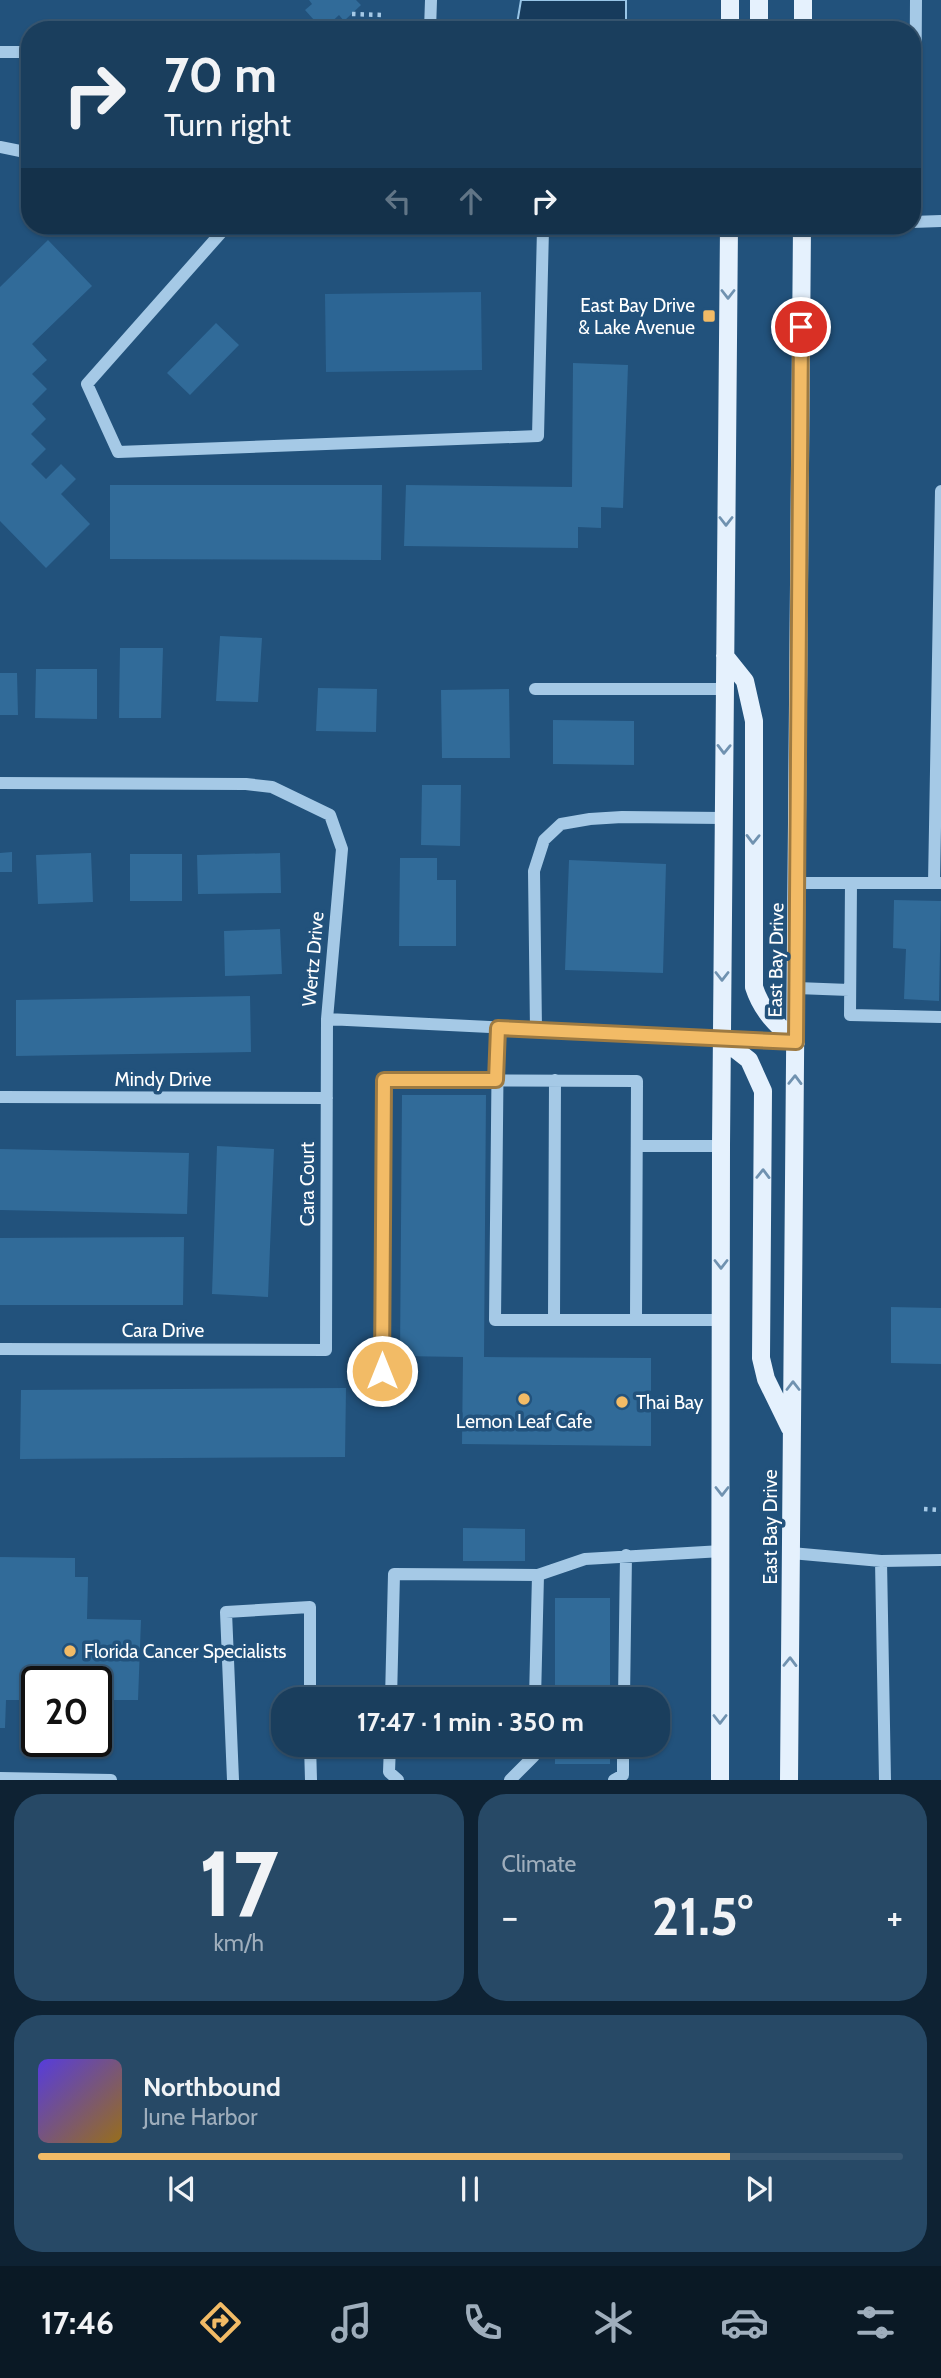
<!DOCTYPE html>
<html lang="en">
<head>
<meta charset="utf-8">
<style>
  body { margin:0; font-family:Cabin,sans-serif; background:#274966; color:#f1f3f6; height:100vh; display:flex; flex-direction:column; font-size:26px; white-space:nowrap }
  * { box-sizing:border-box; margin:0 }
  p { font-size:23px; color:#9faebc }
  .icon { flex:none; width:38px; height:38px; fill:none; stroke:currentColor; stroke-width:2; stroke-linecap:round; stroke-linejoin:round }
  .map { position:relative; height:1780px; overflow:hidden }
  .panel { display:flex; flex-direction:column; gap:14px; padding:14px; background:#0e2233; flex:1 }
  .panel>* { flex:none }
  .banner { position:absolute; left:21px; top:21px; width:900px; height:214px; border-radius:28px; box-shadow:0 2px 5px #0004,0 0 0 2px #385772; background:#1a3e5d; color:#f1f3f6; overflow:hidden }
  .speed { position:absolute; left:21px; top:1666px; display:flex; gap:14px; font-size:35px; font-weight:700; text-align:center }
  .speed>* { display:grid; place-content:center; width:91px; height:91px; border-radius:50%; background:#1a3e5d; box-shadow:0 2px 5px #0004,0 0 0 2px #385772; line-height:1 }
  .speed .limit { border:4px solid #111; border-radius:10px; background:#fff; color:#111 }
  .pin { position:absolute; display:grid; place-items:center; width:60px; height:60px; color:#fff; margin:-30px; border:4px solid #fff; border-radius:50%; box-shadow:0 2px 7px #0007 }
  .me { position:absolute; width:77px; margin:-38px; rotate:0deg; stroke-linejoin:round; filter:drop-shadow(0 0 5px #0008) }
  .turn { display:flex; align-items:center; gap:24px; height:147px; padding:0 28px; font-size:32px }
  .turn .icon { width:91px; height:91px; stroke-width:2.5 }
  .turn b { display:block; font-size:49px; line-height:60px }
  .lanes { display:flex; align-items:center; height:66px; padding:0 28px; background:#0003; justify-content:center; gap:35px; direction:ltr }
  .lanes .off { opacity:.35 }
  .big { font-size:52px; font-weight:700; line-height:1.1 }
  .panel .card { flex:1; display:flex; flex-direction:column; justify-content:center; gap:10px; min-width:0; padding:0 24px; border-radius:28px; background:#274966 }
  .panel .dial { align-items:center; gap:0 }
  .dial b { font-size:91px; line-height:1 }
  .song { display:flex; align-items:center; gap:21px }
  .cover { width:84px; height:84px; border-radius:10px; background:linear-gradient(135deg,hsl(250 70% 55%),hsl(40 70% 35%)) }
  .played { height:7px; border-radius:4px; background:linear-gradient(90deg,#f2bb66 80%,#385772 80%) }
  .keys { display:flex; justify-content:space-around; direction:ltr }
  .heat { display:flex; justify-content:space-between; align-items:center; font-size:38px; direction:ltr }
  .panel .tiles { flex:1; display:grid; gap:14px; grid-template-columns:1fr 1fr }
  .card:last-child { grid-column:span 2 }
  .trip { position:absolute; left:271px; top:1687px; width:399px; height:70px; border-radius:28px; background:#1a3e5d; box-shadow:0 2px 5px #0004,0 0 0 2px #385772; font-weight:700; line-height:70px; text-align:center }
  .dock { display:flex; height:112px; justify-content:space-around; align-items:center; background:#0a1925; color:#9faebc }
  .dock .icon { width:49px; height:49px }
  .dock .on { color:#f2bb66 }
  .dock b { font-size:32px; color:#f1f3f6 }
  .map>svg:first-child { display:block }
  .green { fill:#2c6594 }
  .water { fill:#173b5c; stroke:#98c5e7; stroke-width:2 }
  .building { fill:#316b99 }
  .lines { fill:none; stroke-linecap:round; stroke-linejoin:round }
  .path { stroke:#a5c9e6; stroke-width:4.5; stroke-dasharray:3.5 5; stroke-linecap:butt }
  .minor { stroke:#a5c9e6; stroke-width:12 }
  .major { stroke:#e5f1fd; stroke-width:18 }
  .oneway { stroke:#7092b0 }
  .route-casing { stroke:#9d7a42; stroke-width:18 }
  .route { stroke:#f2bb66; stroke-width:12 }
  .poi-dot { fill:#f2bb66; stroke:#22527c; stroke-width:2.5 }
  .labels { text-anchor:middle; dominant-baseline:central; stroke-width:7; stroke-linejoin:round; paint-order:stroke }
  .poi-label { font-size:19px; fill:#fff; stroke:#22527c; text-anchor:start }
  .street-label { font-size:19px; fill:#fff; stroke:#22527c }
</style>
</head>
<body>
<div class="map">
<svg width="941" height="1780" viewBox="0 0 941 1780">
  <rect width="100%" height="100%" fill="#22527c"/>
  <path class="green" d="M481,292l1,78 -156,2 -1,-78z"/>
  <path class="water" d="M521,0h105v30h-110z"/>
  <path class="building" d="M309,0h47l5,5 -17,16 -5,-6 -16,15 -18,-20 7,-6z
    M48,240l44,46 -60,58 15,16 -15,14 15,15 -15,15 14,15 -15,15 15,15 -15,15 15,15 15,-15 15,15 -15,15 29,30 -44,44 -46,-47v-234z
    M216,323l23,22 -49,50 -23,-22z
    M573,363l55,2 -5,143 -22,-1v21l-23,-1v21l-174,-2 2,-61 166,2z
    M110,485h272l-1,75 -271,-1z
    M220,636l42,2 -4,64 -42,-1z
    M120,648h43l-2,70h-42z
    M36,669h61v50l-62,-1z
    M0,673h17l1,42h-18z
    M318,688l59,1 -1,43 -60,-1z
    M509,689l1,69h-68l-1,-68z
    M553,720l81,1v44l-81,-1z
    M422,785h39l-1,61 -39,-1z
    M12,852v20h-12v-19z
    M91,853l2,49 -55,2 -2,-49z
    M280,853l1,40 -83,1 -1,-39z
    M130,854h52v47h-52z
    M400,858h37v22h19v66h-57z
    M569,860l97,4 -3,109 -98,-3z
    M894,900l47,1 -2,100 -35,-2 2,-50 -13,-1z
    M280,929l2,45 -57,2 -1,-45z
    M250,996l1,56 -235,4v-56z
    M402,1095h84l-2,262 167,1v88l-189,-2 1,-87 -63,-1z
    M217,1146l57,3 -6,148 -56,-3z
    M0,1149l189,4 -2,61 -187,-4z
    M184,1237l-1,68h-183v-67z
    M891,1307l50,1v56l-50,-1z
    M346,1388l-1,69 -325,2 1,-69z
    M463,1528l62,1v32h-62z
    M0,1557l75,1v19h13l-1,42 54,1 -3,80h-42v-18h-59v18h-31l-1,28h-5z
    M555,1598h55v101h-55z
    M555,1745h55v19h-55z"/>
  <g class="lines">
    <path class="path" d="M352,14l31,1
      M924,1509l17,1"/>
    <path class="minor" d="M430,30l1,-30
      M0,52h30
      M915,143l1,-143
      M0,147l30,6
      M912,222l29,-1
      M227,226l-140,158 31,68 420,-16 5,-207
      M317,226l412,3 114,-3
      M535,689h190
      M0,783l246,1 26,3 58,28 12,34 -15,170 -1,331 -326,-1
      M798,883h143
      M851,883l-1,132 91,2
      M934,883l7,-392
      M797,988l52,2
      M327,1019l469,23
      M498,1028l-3,292h227
      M536,1030l-2,-159 10,-31 17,-16 29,-5 32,-2 101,1
      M0,1097l327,1
      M637,1146h84
      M554,1320l1,-240
      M382,1371l2,-291 253,1 -1,239
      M791,1553l90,8 4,219
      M881,1561l60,-1
      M391,1699l3,-125 144,1
      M535,1699l3,-124 47,-16 137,-8
      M624,1699l2,-144
      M310,1745l1,35
      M390,1745l-1,27 9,8
      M0,1778l111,2
      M233,1780l-7,-168 84,-5v92
      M510,1780l24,-24v-11
      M614,1780l9,-5v-30"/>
    <path class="major" d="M730,30v-30
      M759,30v-30
      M803,30v-30
      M725,656l20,25 9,40v266c8,25 23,38 42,55
      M722,1039l27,21 14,31 -2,267 5,21 24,49
      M720,1780l1,-634 8,-920
      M789,1780l13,-1554"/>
  </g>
  <defs><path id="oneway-chevron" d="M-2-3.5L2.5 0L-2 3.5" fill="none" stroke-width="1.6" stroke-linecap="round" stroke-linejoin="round" transform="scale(1.75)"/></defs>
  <g class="oneway">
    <use href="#oneway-chevron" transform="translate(728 294) rotate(90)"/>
    <use href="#oneway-chevron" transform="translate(726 521) rotate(90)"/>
    <use href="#oneway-chevron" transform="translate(724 749) rotate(91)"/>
    <use href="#oneway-chevron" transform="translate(753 839) rotate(91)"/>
    <use href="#oneway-chevron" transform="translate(722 976) rotate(90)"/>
    <use href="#oneway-chevron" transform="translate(795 1080) rotate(-89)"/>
    <use href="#oneway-chevron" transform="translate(763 1174) rotate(-89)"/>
    <use href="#oneway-chevron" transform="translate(721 1264) rotate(90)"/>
    <use href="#oneway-chevron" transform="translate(793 1386) rotate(-90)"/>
    <use href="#oneway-chevron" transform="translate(722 1491) rotate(90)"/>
    <use href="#oneway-chevron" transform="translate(790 1662) rotate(-89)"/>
    <use href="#oneway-chevron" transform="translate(720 1719) rotate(90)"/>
  </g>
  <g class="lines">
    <defs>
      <path id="route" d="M382,1371l2,-291h112l2,-52 298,14 5,-715"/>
    </defs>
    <use href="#route" class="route-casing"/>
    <use href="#route" class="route"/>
  </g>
  <g class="poi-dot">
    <rect x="702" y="309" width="14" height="14" rx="3.5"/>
    <circle cx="524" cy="1399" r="7"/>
    <circle cx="622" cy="1402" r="7"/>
    <circle cx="70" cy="1651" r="7"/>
  </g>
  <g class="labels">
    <g class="poi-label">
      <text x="695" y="305" text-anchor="end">East Bay Drive<tspan x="695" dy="22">&amp; Lake Avenue</tspan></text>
      <text x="636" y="1402">Thai Bay</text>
      <text x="524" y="1421" text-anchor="middle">Lemon Leaf Cafe</text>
      <text x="84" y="1651">Florida Cancer Specialists</text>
    </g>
    <g class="street-label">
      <text transform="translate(313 959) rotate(-85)">Wertz Drive</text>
      <text transform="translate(776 960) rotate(-89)">East Bay Drive</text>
      <text x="163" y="1079">Mindy Drive</text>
      <text transform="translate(307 1184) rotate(-90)">Cara Court</text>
      <text x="163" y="1330">Cara Drive</text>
      <text transform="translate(770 1527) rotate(-90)">East Bay Drive</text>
    </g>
  </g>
</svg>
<div class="speed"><div class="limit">20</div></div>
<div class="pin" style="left:801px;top:327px;background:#d93025"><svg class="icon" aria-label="arrive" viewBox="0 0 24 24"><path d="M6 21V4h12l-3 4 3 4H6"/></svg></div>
<svg class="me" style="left:382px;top:1371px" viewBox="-20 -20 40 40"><circle r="17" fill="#f2bb66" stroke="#fff" stroke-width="3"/><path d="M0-11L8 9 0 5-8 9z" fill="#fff"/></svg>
<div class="trip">17:47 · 1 min · 350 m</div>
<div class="banner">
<div class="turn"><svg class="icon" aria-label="right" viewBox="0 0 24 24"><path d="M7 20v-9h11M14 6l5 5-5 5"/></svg><div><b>70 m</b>Turn right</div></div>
<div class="lanes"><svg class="icon off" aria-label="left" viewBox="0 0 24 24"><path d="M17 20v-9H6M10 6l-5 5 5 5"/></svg><svg class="icon off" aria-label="ahead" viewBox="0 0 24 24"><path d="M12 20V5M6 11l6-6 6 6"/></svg><svg class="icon" aria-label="right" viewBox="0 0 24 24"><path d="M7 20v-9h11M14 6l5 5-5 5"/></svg></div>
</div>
</div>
<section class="panel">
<div class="tiles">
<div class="card dial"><b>17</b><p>km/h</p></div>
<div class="card"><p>Climate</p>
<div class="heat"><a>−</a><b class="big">21.5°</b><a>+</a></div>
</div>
<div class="card">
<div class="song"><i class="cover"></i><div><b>Northbound</b><p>June Harbor</p></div></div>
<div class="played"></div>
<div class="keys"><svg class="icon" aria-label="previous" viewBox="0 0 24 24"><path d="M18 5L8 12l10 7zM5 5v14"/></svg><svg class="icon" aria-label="pause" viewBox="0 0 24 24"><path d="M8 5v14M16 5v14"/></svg><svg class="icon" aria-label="next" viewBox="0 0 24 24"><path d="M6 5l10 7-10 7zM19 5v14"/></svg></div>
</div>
</div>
</section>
<nav class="dock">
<b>17:46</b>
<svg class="icon on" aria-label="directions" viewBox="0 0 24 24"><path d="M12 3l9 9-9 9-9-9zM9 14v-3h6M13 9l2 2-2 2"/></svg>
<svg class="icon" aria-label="music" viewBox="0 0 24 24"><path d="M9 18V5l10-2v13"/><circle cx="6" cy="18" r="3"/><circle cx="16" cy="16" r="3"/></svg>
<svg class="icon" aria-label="phone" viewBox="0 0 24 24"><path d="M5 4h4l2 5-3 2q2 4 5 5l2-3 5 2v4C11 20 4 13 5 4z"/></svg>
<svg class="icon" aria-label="climate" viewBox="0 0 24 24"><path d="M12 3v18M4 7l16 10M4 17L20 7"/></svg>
<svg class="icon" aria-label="car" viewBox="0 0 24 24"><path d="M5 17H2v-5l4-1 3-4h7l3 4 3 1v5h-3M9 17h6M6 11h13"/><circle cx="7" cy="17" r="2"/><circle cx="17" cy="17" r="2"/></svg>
<svg class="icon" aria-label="filters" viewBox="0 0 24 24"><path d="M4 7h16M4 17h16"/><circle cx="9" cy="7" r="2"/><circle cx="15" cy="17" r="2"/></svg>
</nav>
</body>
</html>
